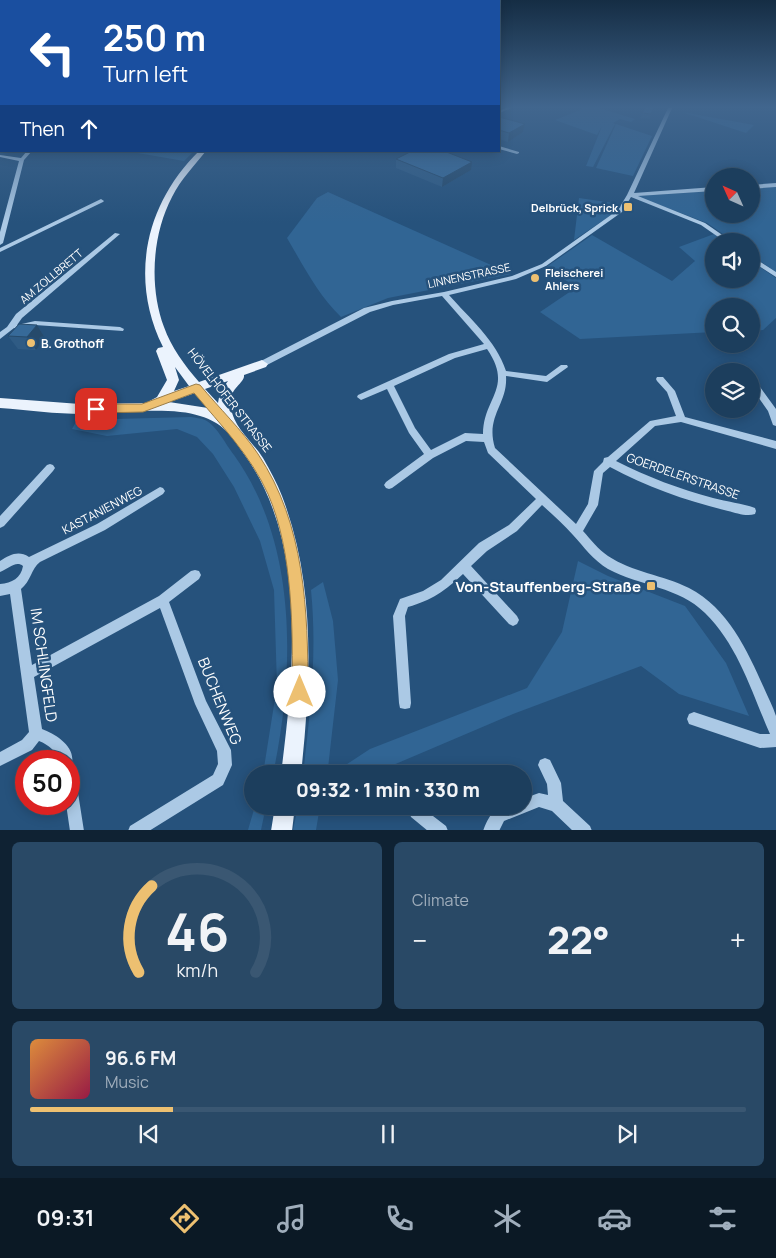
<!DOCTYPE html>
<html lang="en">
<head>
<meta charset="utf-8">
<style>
  body { margin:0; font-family:Manrope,sans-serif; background:#294966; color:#f1f3f6; height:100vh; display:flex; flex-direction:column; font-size:19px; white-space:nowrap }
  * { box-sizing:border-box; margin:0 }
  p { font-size:16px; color:#a0aebc }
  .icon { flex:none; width:28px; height:28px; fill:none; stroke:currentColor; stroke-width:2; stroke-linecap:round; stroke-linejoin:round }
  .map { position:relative; height:830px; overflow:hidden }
  .details { display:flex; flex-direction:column; gap:12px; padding:12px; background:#0f2233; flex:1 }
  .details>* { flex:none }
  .banner { position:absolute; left:0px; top:0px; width:500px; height:152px; box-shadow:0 2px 12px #0003,0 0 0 1px #3a5772; background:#1a4fa0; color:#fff; overflow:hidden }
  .needle { width:32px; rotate:315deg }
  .controls { position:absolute; left:705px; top:168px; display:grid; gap:10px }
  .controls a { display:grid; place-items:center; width:55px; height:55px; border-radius:50%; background:#1c3e5d; box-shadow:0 2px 12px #0003,0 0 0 1px #3a5772; font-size:25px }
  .speed { position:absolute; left:15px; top:750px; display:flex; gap:10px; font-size:25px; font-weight:700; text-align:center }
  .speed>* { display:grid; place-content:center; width:65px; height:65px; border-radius:50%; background:#1c3e5d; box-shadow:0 2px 12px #0003,0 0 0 1px #3a5772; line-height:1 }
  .speed .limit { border:8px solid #d22; background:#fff; color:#111 }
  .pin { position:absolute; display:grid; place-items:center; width:42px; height:42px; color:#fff; margin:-21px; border-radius:10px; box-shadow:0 2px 8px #0006 }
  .me { position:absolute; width:55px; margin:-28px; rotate:0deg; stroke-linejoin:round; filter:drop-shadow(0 0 4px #0008) }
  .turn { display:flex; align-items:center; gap:18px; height:105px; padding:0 20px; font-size:22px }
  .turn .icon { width:65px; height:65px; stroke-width:2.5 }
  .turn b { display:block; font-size:35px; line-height:42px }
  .then { display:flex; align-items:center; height:48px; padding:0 20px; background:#0003; gap:10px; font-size:19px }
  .big { font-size:38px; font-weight:800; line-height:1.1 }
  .details .tile { flex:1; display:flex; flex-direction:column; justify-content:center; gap:8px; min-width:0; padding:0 18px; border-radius:8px; background:#294966 }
  .details .dial { align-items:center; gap:0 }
  .dial svg { height:130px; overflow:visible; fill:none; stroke:#3a5772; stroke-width:7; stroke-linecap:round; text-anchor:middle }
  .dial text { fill:#f1f3f6; stroke:none }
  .song { display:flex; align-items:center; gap:15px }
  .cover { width:60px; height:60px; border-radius:8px; background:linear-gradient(135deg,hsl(30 70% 55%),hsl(340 70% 35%)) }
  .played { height:5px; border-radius:2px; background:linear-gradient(90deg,#edc071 20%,#3a5772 20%) }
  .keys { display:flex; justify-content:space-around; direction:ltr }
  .heat { display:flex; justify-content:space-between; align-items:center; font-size:28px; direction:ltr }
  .details .tiles { flex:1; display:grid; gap:12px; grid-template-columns:1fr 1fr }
  .tile:last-child { grid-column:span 2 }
  .trip { position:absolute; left:244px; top:765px; width:288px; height:50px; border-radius:25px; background:#1c3e5d; box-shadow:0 2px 12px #0003,0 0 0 1px #3a5772; font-weight:800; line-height:50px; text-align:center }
  .tabs { display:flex; height:80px; justify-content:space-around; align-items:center; background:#0b1925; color:#a0aebc }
  .tabs .icon { width:35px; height:35px }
  .tabs .on { color:#edc071 }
  .tabs b { font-size:22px; color:#f1f3f6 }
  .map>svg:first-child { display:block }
  .green { fill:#316594 }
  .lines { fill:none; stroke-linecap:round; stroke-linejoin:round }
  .minor { fill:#abc9e5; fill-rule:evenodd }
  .major { fill:#ebf3fd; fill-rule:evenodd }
  .wall { fill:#2f5b84 }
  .shaded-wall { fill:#264a6b }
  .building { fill:#376a99; stroke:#264a6b }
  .route { fill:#edc071; stroke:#9a7d49 }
  .poi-dot { fill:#edc071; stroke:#26527c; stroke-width:2 }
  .labels { text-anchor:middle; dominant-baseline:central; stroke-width:5; stroke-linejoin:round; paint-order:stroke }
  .far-poi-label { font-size:11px; font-weight:bold; fill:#fff; stroke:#26527c; text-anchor:end }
  .far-street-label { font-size:11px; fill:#fff; stroke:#26527c }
  .poi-label { font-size:12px; font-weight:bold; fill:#fff; stroke:#26527c; text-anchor:start }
  .street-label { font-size:12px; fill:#fff; stroke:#26527c }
  .near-poi-label { font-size:15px; font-weight:bold; fill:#fff; stroke:#26527c; text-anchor:end }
  .near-street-label { font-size:15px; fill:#fff; stroke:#26527c }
</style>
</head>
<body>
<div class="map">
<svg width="776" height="831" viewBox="0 0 776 831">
  <rect width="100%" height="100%" fill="#26527c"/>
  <path class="green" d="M584,106h9l42,13 -4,3 -11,-3 -7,4 2,1 -22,43 -7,-1 16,-40 -5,9 -42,-15 23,-9z
    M682,112l72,13 -8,8z
    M616,124l36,12 -19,40 -37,-8z
    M126,151h68l-10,10z
    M776,187v85l-25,-17v-14h-18l-26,-18 -71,-27 78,-5v23h37v-25z
    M328,192l183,82 -123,24 -47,19c-23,-22 -38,-52 -54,-79l30,-40z
    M579,198l41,6 -4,8 -42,28z
    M714,234l10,7h-10v38h37v-18l25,17v40l-13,12 -12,1v-25h-37v26l-134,7 -40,-27 37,-25 -32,-19 47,-33 80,46 23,-20 -16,-14z
    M191,417c4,1 10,1 14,3 12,6 21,25 29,35 64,89 61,216 39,319h-10l14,-88 -3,-96 -14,-49 -26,-54 -21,-33 -16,-17 -20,-8 -70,7 -35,-7 5,-9z
    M578,561l30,15 77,30 41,57 23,53 -70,-22 -38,-28 -128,48 -141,60h-43v-3l9,-1 32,-21 157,-61 35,-56z
    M323,582l10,39 5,59 -10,88 -24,-2c7,-60 13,-115 7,-176z
    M255,806h11l-5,24h-13z
    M298,806h22l-4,24h-23z"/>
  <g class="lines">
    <path class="minor" d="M510,106h7l-18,7v-2z
      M669,106h4l-39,87 80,-6v4l-76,5 67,27 26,18h-7l-23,-16 -70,-28 -9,15 -76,54 -30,13 -67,16c20,23 47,45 57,76l40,5 15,-11h6l1,2 -21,15 -41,-6c2,28 -21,40 -11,72l81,76 12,-20 6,-33 9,-9 1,-4 4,-1 42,-36 26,-5 -9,-24 -10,-11 -1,-2 1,-2h6l12,14 10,26 91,24v8l-95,-27 -26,4 -39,35c31,16 64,28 97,37 14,4 29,5 42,10l1,3 -1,3c-8,3 -19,-1 -27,-3 -41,-10 -81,-24 -118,-44l-7,6 -5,32 -15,26c8,9 15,18 25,25 24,16 55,19 81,32 39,20 58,62 75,100 4,9 9,19 12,28 0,9 0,21 0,31l-16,1 -71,-24 -2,-5 2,-5 5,-2 66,22h10c-18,-41 -32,-89 -65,-121 -26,-26 -65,-27 -97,-44 -15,-9 -24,-22 -35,-34 -10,-11 -20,-20 -31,-30l-25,26 -30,20 -16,15 46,50 2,4 -2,4 -4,2 -4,-2 -46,-50c-18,17 -31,26 -55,33l-3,9 6,87 -1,5 -5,1 -5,-1 -1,-5 -6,-87 7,-17 23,-8 18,-11 38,-37 30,-18 27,-26 -48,-46 -4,-11 -18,-1 -33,17 -41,30 -3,1 -3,-1 -2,-3 2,-3 38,-28 -15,-21 -22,-44 -26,11 -4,-3 1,-2 91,-41 35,-10 -42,-48 -49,9 -23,7 -105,54h-6l-1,-2 1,-2 105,-54 28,-7 52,-9 68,-16 30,-12 76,-54 9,-15zM487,349c27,39 -4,49 -4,85l-18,-1 -34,17 -16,-22 -21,-42 61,-28z
      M499,146l20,6v1l-2,1 -18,-5z
      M27,151h5l-8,9 -21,83 -3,2v-13l19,-71 -19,-4v-2l21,3z
      M776,183v4l-25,2v-4z
      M101,199l3,2 -1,1 -103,50v-4z
      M115,233l5,1 -98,84 -5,7 18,-4 85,6 4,2 -1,2 -88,-6 -18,4 -3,-1 -14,11v-7l7,-5 9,-13z
      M751,256l25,16v5l-25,-16z
      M751,379l4,1 21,29v17l-3,-1 -5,-14 -17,-24z
      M50,464l3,1 2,3 -2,3 -49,55 -4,2v-12l47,-51z
      M160,487l3,1 2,3 -2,3 -58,36 -65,32c-9,7 -9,19 -19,27l11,76 127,-69 32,-25 4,-1 4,1 2,4 -2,4 -30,23 37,99 25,49 1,15 -9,20 -74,46h-21l2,-5 83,-51 5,-11 -1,-13 -22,-47 -35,-96 -126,69 8,52c14,5 36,19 29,37l-2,1v-6h-10c-3,-10 -10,-16 -20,-20l-7,9 -32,16v-14l22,-12 7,-8 -19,-138 -10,2v-12c12,-1 21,-6 23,-18 -7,-6 -15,3 -23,6v-11c10,-6 18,-11 29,-4l68,-33z
      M545,758l5,2 11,23 2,18 27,25 2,5h-19l-21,-20 -13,-4 -35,14 -5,10h-16c9,-24 16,-25 39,-25v-7l17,-6 9,2 -1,-11 -9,-19 2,-5z
      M69,773l5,2 2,5 8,51h-14l-4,-27h3z
      M420,806l26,20 2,5h-20l-17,-14 -2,-5 2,-5z"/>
    <path class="major" d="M199,151h7c-12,15 -25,28 -34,46 -20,38 -23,90 -8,130 7,20 21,39 35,55l63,-22 6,4 -2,3 -22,8c1,9 -17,13 -13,33 3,20 21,33 32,50 7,12 14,25 19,38 34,89 29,184 19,278h-20c13,-102 27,-232 -37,-320 -13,-19 -21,-31 -44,-38 -27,-10 -86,-3 -117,-2 -27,0 -56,-4 -83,-6v-10l80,6 66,-1 11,-6 10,-17 -11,-29 2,-3 5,-1c-34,-68 -18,-143 36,-196zM175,367l14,19 -15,5 5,-11zM228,381l-8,11 -2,11 -13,-14zM195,393l13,15 -39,-6z
      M275,806h20l-3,25h-21z"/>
  </g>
  <path class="wall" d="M654,110l-5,9 -9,-1 2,-5z
    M499,117l26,7 -2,8 -15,10 -9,-3z
    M396,159l75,11 -29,17 -46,-19z
    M37,325l8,13 -9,12 -18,-1 -10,-13z"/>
  <path class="shaded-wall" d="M525,124l-2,8 -15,10 1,-9z
    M472,162l-1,8 -29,17 1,-9z
    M37,325l8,13 -9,12 -9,-13z"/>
  <path class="building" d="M646,106h9l-4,8 -9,-1z
    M499,117l26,7 -16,9 -10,-3z
    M412,151h32l28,11 -29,16 -47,-19z
    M19,324l18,1 -10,12 -19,-1z"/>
  <linearGradient id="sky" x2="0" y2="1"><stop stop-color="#152d44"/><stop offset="0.48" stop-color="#41668e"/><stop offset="1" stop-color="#41668e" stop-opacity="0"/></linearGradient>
  <rect width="776" height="223" fill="url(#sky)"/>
  <path class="route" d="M196,384l4,1c19,23 42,45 58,69 47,70 50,157 50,238l-2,6 -6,2 -6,-2 -2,-6c1,-62 1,-141 -24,-198 -17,-38 -48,-70 -74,-101l-51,19 -47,1 -6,-4 6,-5h46z"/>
  <g class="poi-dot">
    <rect x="623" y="202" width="10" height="10" rx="2.5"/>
    <circle cx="535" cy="278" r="5"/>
    <circle cx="31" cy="343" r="5"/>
    <rect x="646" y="581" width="10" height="10" rx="2.5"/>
  </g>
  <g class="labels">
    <g class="far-poi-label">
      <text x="618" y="207">Delbrück, Sprick</text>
      <text x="545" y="272" text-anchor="start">Fleischerei<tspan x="545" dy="13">Ahlers</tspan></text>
    </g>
    <g class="far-street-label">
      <text transform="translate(469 275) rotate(-12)">LINNENSTRASSE</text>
      <text transform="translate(51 276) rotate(-40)">AM ZOLLBRETT</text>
    </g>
    <g class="poi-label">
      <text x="41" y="343">B. Grothoff</text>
    </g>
    <g class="street-label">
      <text transform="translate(230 400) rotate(52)">HÖVELHOFER STRASSE</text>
      <text transform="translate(683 476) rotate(19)">GOERDELERSTRASSE</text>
      <text transform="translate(102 510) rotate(-28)">KASTANIENWEG</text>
    </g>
    <g class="near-poi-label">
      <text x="641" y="586">Von-Stauffenberg-Straße</text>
    </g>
    <g class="near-street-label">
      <text transform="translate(44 665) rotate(82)">IM SCHLINGFELD</text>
      <text transform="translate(220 701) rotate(68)">BUCHENWEG</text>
    </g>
  </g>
</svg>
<div class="controls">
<a><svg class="needle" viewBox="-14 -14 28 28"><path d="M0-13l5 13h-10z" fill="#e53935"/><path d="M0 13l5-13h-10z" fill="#a0aebc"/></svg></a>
<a><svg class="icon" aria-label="sound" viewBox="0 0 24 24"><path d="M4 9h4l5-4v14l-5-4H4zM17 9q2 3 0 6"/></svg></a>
<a><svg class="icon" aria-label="search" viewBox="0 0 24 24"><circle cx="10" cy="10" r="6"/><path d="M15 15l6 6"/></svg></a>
<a><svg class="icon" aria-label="layers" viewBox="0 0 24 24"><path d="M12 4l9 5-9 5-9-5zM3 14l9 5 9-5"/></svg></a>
</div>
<div class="speed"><div class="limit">50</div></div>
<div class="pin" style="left:96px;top:409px;background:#d93025"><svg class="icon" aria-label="arrive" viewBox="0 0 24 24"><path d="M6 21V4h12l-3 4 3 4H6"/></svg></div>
<svg class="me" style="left:300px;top:692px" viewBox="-20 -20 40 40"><circle r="19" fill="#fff"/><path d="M0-13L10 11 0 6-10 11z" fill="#edc071"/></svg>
<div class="trip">09:32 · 1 min · 330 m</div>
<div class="banner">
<div class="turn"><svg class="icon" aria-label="left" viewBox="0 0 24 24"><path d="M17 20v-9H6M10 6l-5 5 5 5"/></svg><div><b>250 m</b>Turn left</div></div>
<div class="then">Then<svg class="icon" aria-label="ahead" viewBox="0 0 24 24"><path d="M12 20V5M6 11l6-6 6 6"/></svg></div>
</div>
</div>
<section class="details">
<div class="tiles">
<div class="tile dial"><svg viewBox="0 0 100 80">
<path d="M14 69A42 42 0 1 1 86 69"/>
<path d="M14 69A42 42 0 0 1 22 16" stroke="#edc071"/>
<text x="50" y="56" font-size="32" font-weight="700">46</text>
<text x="50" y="72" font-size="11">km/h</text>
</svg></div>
<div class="tile"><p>Climate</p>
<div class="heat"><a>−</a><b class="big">22°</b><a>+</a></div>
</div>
<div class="tile">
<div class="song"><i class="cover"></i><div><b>96.6 FM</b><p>Music</p></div></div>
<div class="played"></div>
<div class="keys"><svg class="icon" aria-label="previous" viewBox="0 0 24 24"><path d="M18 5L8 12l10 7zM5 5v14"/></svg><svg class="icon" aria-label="pause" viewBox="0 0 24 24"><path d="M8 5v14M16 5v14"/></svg><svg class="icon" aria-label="next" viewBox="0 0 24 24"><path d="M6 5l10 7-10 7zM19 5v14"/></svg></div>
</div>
</div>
</section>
<nav class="tabs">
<b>09:31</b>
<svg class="icon on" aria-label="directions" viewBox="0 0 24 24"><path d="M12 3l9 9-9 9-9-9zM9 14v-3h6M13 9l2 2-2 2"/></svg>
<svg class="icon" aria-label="music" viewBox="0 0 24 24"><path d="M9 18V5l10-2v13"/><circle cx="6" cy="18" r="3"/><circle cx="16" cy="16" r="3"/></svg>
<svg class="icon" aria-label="phone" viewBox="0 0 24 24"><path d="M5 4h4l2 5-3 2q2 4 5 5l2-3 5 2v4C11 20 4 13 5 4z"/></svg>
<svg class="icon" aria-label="climate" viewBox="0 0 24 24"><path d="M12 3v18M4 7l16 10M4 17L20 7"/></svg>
<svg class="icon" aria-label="car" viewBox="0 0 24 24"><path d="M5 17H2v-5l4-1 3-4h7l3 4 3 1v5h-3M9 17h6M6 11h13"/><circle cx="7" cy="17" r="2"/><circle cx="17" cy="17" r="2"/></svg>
<svg class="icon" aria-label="filters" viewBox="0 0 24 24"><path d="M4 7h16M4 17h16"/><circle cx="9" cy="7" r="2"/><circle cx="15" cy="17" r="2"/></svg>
</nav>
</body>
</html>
